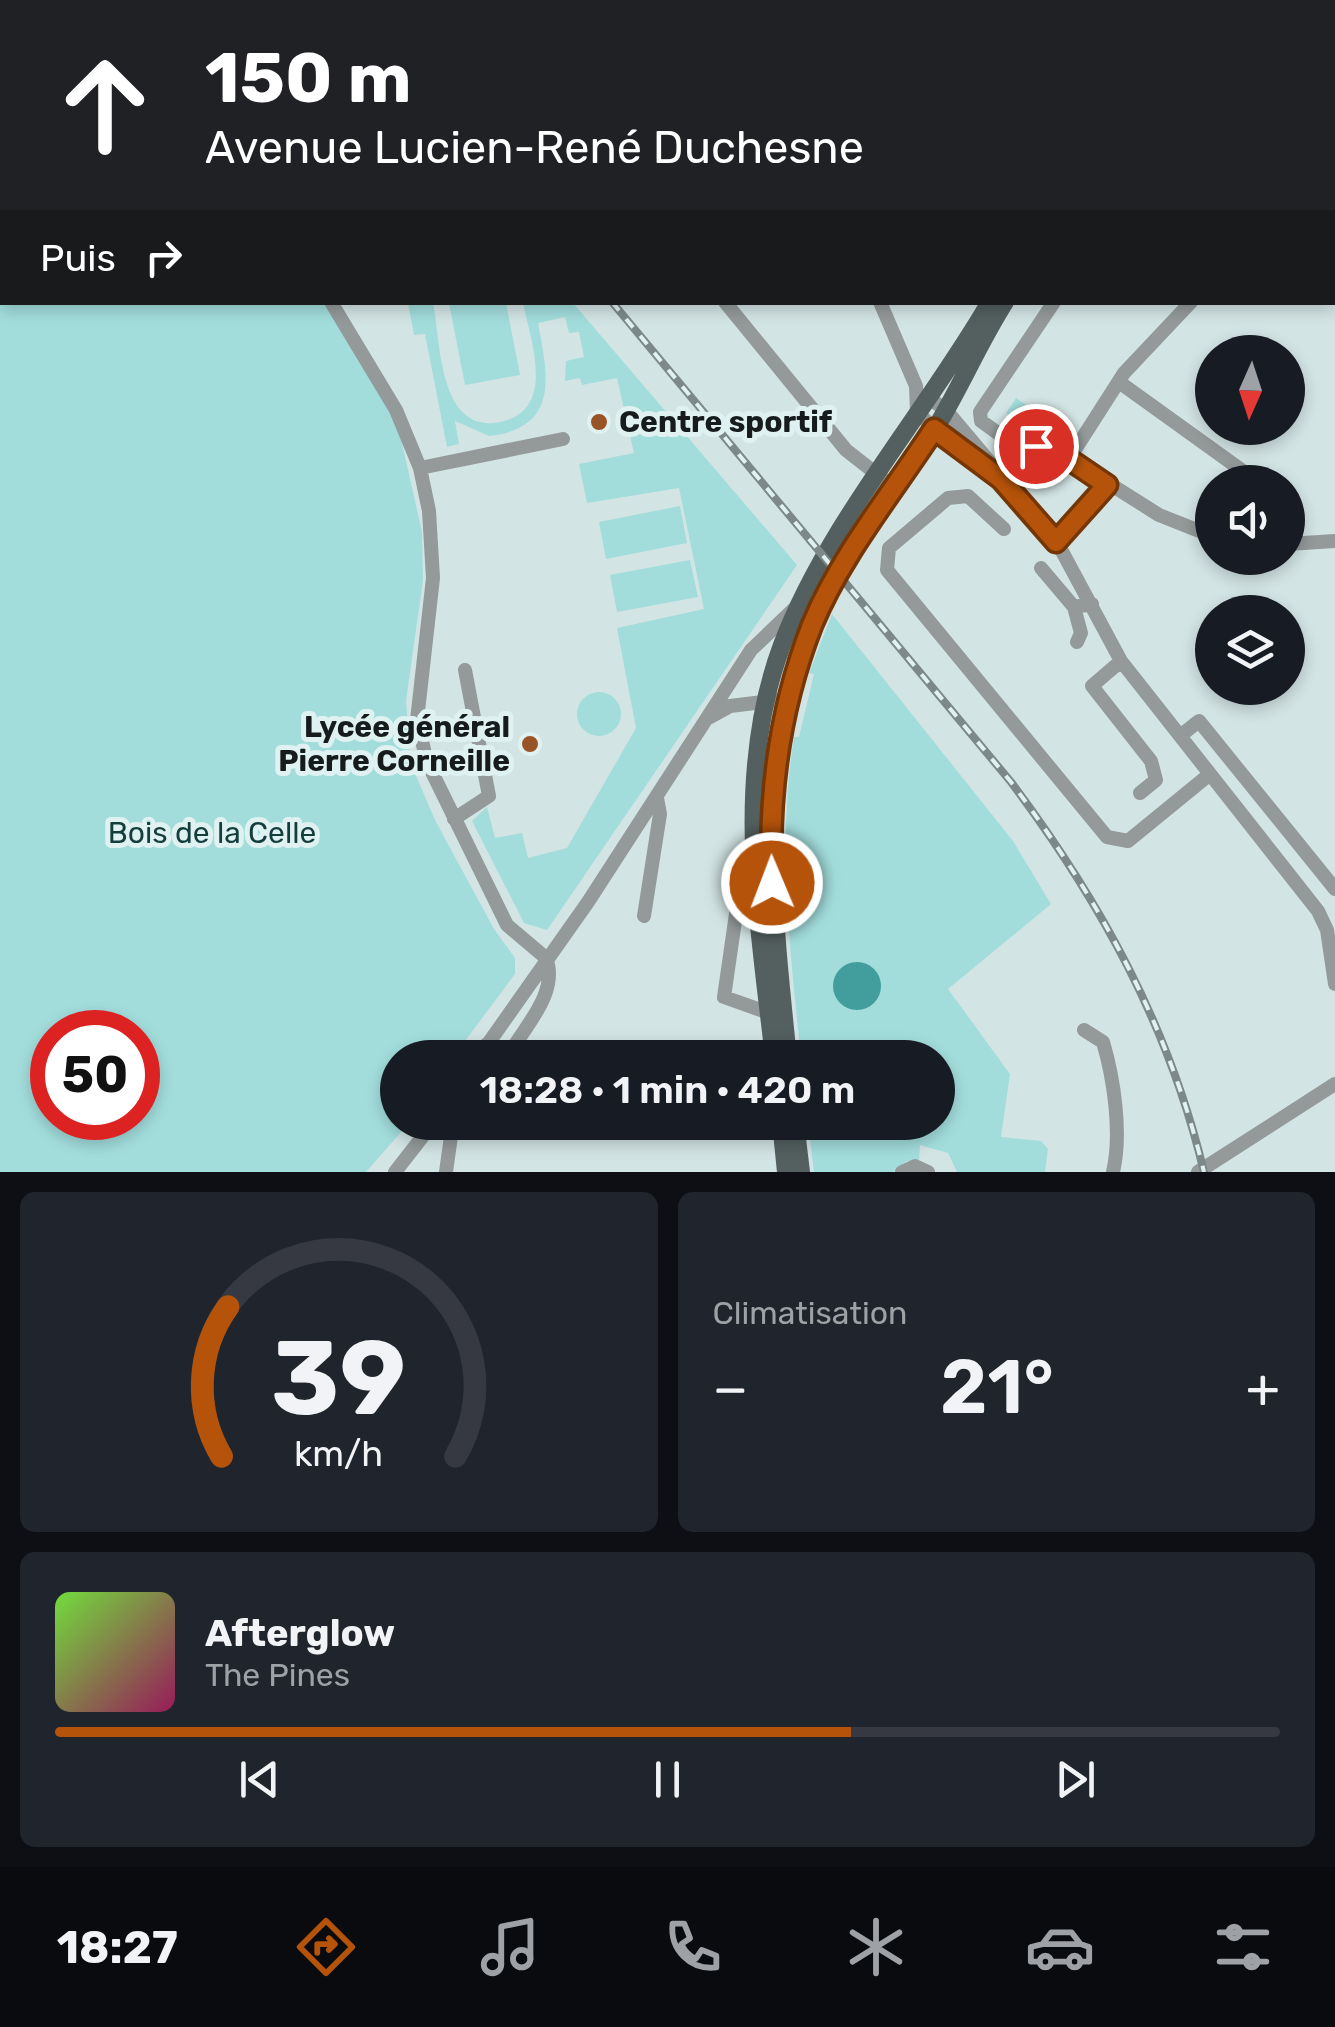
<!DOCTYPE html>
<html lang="fr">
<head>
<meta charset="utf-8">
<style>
  body { margin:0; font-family:Rubik,sans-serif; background:#20242c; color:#f1f3f6; height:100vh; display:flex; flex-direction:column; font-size:38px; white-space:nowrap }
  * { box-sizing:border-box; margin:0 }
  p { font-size:32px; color:#9ea1a6 }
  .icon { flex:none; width:55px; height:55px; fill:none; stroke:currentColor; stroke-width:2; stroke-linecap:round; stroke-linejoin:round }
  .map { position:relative; height:1172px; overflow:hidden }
  .side { display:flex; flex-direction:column; gap:20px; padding:20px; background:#0d0f14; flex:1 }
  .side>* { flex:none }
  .hud { position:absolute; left:0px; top:0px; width:1335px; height:305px; box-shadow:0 5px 15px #0003; background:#202124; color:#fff; overflow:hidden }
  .needle { width:65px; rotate:183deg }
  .fabs { position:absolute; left:1195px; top:335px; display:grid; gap:20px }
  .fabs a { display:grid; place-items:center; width:110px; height:110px; border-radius:50%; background:#171b24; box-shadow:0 5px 15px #0003; font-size:50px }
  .speed { position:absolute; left:30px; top:1010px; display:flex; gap:20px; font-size:50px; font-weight:700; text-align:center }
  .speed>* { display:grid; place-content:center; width:130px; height:130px; border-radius:50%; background:#171b24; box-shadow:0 5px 15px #0003; line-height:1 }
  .speed .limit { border:15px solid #d22; background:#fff; color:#111 }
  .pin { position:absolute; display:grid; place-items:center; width:85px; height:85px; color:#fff; margin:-42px; border:5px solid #fff; border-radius:50%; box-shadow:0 2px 10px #0007 }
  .me { position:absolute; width:110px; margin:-55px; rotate:359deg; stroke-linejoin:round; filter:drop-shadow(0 0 8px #0008) }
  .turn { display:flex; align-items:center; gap:35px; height:210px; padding:0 40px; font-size:45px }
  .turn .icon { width:130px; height:130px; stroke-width:2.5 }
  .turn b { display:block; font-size:70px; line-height:85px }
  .then { display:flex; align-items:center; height:95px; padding:0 40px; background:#0003; gap:20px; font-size:38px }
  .big { font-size:75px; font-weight:600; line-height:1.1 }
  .side .card { flex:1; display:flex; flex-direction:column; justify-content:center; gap:15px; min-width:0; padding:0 35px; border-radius:15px; background:#20242c }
  .side .dial { align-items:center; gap:0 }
  .dial svg { height:260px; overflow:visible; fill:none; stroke:#363941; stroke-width:7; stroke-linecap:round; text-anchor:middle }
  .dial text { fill:#f1f3f6; stroke:none }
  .song { display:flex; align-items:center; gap:30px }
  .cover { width:120px; height:120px; border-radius:15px; background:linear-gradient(135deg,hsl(100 70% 55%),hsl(330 70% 35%)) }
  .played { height:10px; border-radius:5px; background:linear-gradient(90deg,#b45309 65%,#363941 65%) }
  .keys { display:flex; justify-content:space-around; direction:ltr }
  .heat { display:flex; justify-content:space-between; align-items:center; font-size:55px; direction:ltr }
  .side .tiles { flex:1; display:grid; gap:20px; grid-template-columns:1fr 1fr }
  .card:last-child { grid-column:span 2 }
  .trip { position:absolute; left:380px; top:1040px; width:575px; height:100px; border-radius:50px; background:#171b24; box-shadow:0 5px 15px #0003; font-weight:600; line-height:100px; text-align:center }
  .tab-bar { display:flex; height:160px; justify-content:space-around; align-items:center; background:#090b0e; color:#9ea1a6 }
  .tab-bar .icon { width:70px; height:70px }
  .tab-bar .active { color:#b45309 }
  .tab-bar b { font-size:45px; color:#f1f3f6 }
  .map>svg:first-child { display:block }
  .green { fill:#a2dddc; fill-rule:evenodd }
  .water { fill:#429d9d }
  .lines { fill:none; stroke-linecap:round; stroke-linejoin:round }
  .minor { stroke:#939a99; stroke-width:14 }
  .major { stroke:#53605f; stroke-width:18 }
  .rail-casing { stroke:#7d8989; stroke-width:8 }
  .rail { stroke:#e0f1f1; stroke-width:4; stroke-dasharray:11; stroke-linecap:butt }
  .route-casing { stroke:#753606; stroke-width:25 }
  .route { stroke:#b45309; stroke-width:18 }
  .poi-dot { fill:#985425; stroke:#e0f1f1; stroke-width:4 }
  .labels { text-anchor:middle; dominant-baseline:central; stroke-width:10; stroke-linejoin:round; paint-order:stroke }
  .poi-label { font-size:30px; font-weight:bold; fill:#161c1c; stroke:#e0f1f1; text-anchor:start }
  .park-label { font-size:30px; fill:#143e3e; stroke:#e0f1f1 }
</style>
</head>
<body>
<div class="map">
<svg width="1335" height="1172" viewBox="0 0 1335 1172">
  <rect width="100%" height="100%" fill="#d3e4e4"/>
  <path class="green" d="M0,0l180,2h-178v300l326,1 67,109 27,120 1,48 -17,121 5,63 24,56 59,109 21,29v16l-62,83 -55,1v64l11,1 -43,49h-366zM52,1032h86v86h-86z
    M408,303h25c6,31 6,79 26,105 10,13 25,18 41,14 57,-12 31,-80 23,-119h50l224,262 -250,365 -23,-7 -52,-102 15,-14 8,31 27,-5 6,25 39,-10 69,-120 -19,-100 87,-19 -25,-121 -92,15 -8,-39 55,-11 -17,-75 -35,7 -2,-7 -15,3 1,-20 18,-4 -5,-25 -10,1 -4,-16 -27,6c10,53 22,105 -49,113l-34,-15 4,23 -12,3 -22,-113 -11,1z
    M449,303h57l14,72 -55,10z
    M1016,398l22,15 -10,16 -22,-16z
    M680,506l7,37 -81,16 -7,-37z
    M690,560l8,37 -81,15 -7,-37z
    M832,614l181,227 38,63 -103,85 62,85 -9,63 40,4 7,8 -3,23h-88l-9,-19 -28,-8 -1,16h-12l-14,11h-79l-6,-49 130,-1v-64l-137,-1c-11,-107 -24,-213 -7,-320h5l15,-63 -5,-1z
    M577 714a22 22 0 1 1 44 0a22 22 0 1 1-44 0Z"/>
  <path class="water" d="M833 986a24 24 0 1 1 48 0a24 24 0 1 1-48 0Z"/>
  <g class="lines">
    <path class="minor" d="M477,0l2,2
      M748,0l1,2
      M920,0l4,2
      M1110,0l8,2
      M248,2l2,-2
      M517,2l3,-2
      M1224,2l1,-2
      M1332,196l3,-2
      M331,302l65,108 24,58 9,43 4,67 -16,142 10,42 80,163 39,33
      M725,302l121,148 37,29c3,23 -27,37 -25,62
      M880,302l36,84 1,26 31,30 36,25
      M1119,382l139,100
      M929,398l17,12 111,132 64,119 197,250 9,19 8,54
      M1024,452l-43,-31 -1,-9 74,-110
      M1069,459l55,-86 67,-71
      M420,468l143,-29
      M1001,479c12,-20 26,-34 50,-32l108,68 53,21
      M1004,529l-36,-33 -20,2 -59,50 -2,22 220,267 21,4 82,-67
      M1057,542l50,-57
      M1288,544l47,-3
      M1041,568l33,39
      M1077,642l4,-9 -7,-26 18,-3
      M1121,661l-29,25 59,75 5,19 -16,13
      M710,717l20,-11 58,-7
      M1180,736l19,-15 136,168
      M454,819l35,-23 -24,-126
      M756,875l-19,32 -13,90 45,16
      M644,916l16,-102 -3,-16
      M1084,1030l19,12c11,37 19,92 10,130
      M487,1044l24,7c16,-27 48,-60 35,-93
      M478,1058l110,-156 163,-252 46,-44
      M395,1172l39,-50
      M446,1172l7,-50
      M902,1172l13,-6 13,6
      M1198,1172l137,-88"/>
    <path class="major" d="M1195,2v-2
      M774,1058c-15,-135 -41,-283 8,-413 46,-122 143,-231 208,-343
      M788,1058c-12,-120 -27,-237 0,-356 22,-104 91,-186 147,-273 25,-41 44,-86 70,-127
      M781,1122l5,50
      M795,1122l6,50"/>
    <defs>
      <path id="rail" d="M351,0l3,2
        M612,302l399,480c90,120 158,244 193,390"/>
    </defs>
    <use href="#rail" class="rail-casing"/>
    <use href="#rail" class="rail"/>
  </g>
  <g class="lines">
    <defs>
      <path id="route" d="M772,883c-4,-87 8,-176 40,-258 29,-70 81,-133 122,-196l67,50 55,63 51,-57 -56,-38 -15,-1"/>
    </defs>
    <use href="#route" class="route-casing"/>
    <use href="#route" class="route"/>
  </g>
  <g class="poi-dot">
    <circle cx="599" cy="422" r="10"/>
    <circle cx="530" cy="744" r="10"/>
  </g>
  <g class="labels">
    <g class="poi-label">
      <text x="619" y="422">Centre sportif</text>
      <text x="510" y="727" text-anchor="end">Lycée général<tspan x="510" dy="34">Pierre Corneille</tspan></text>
    </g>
    <g class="park-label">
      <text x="212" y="833">Bois de la Celle</text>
    </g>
  </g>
</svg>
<div class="fabs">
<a><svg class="needle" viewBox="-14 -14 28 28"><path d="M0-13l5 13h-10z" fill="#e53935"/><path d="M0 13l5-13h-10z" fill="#9ea1a6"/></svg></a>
<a><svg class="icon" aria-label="sound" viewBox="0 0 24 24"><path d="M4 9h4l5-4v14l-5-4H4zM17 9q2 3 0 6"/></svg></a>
<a><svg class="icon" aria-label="layers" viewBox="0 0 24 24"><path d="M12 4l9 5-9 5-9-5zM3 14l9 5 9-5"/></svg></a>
</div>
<div class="speed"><div class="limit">50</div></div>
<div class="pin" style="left:1036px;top:446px;background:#d93025"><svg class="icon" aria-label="arrive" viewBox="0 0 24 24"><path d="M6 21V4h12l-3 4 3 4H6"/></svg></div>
<svg class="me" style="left:772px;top:883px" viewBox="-20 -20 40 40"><circle r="17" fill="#b45309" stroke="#fff" stroke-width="3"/><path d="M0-11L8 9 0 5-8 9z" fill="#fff"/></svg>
<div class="trip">18:28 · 1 min · 420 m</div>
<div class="hud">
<div class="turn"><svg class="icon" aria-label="ahead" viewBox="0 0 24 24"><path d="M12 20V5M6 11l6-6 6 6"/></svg><div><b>150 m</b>Avenue Lucien-René Duchesne</div></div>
<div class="then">Puis<svg class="icon" aria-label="right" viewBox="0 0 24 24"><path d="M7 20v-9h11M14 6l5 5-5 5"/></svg></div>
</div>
</div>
<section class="side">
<div class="tiles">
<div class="card dial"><svg viewBox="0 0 100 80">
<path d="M14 69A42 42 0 1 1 86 69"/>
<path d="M14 69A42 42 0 0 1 16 23" stroke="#b45309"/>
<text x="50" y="56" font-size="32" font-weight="700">39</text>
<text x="50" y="72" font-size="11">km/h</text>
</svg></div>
<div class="card"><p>Climatisation</p>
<div class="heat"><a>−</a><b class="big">21°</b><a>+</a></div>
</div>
<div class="card">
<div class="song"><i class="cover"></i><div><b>Afterglow</b><p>The Pines</p></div></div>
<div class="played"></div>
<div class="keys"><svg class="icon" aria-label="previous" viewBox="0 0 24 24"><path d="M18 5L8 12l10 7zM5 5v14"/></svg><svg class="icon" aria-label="pause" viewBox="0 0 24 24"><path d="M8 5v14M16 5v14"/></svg><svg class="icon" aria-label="next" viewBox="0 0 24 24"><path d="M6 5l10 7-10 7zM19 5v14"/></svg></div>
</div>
</div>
</section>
<nav class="tab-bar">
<b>18:27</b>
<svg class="icon active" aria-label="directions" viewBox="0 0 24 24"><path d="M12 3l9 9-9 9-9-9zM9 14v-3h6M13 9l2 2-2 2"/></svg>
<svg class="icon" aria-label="music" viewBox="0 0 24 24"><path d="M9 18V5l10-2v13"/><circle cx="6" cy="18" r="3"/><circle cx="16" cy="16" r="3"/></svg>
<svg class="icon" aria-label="phone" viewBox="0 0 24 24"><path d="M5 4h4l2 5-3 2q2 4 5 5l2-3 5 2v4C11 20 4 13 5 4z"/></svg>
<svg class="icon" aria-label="climate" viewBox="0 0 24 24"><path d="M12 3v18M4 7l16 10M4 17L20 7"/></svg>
<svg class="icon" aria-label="car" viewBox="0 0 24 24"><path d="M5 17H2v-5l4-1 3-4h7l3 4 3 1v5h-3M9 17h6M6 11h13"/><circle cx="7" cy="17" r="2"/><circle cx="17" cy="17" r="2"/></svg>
<svg class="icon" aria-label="filters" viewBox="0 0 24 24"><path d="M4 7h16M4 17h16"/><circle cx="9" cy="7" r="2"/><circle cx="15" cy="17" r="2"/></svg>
</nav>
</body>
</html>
